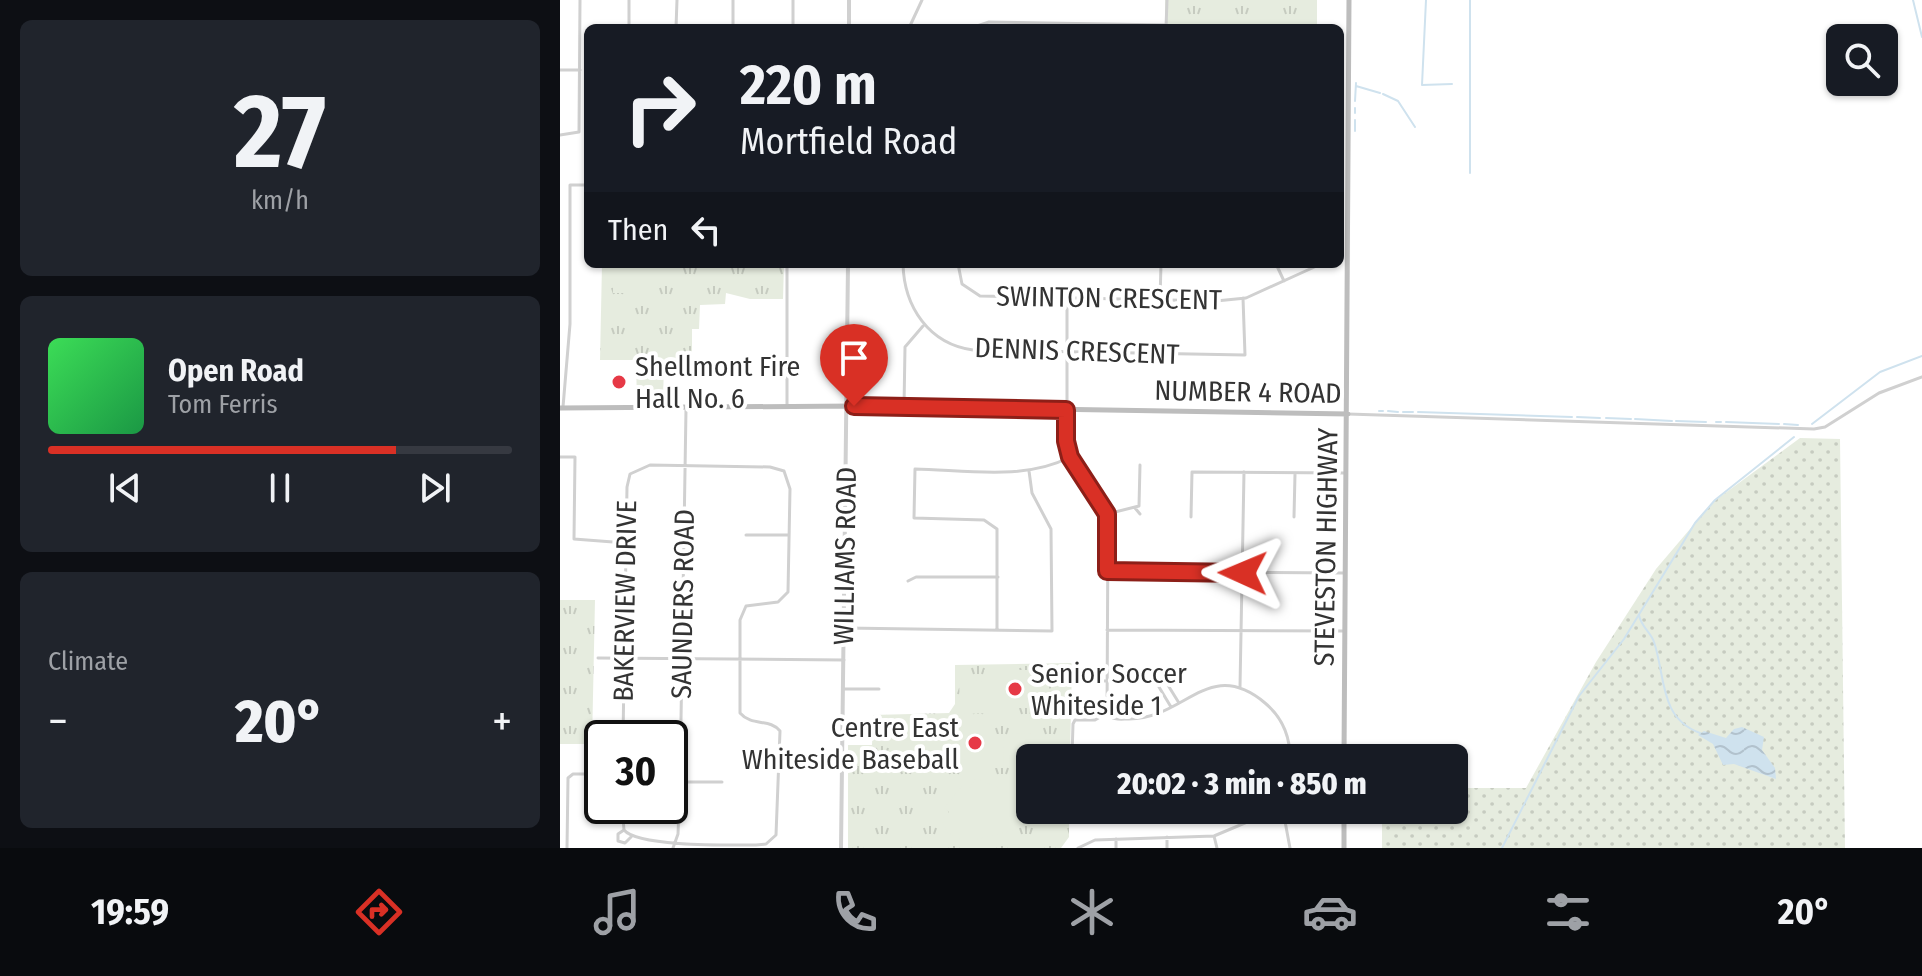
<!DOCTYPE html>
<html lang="en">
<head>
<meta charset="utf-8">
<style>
  body { margin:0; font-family:"Fira Sans Condensed",sans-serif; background:#20242c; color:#f1f3f6; height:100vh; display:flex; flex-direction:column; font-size:30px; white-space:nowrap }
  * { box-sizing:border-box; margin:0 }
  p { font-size:26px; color:#9ea1a6 }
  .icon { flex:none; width:44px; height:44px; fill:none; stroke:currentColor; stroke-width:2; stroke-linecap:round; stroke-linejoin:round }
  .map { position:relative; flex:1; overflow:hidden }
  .side { display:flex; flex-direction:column; gap:20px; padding:20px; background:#0d0f14; width:560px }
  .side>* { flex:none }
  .guide { position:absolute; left:24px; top:24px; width:760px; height:244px; border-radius:12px; box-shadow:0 2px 6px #0004; background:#171b24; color:#f1f3f6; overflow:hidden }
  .buttons { position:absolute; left:1266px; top:24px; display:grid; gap:16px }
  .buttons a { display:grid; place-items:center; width:72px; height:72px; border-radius:12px; background:#171b24; box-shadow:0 2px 6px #0004; font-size:40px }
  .speed { position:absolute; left:24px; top:720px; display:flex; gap:16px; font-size:40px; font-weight:700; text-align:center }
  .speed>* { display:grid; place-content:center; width:104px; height:104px; border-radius:50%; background:#171b24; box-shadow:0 2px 6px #0004; line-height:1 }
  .speed .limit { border:4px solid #111; border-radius:12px; background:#fff; color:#111 }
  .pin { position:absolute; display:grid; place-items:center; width:68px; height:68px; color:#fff; margin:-82px -34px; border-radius:50% 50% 50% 0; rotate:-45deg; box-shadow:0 0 8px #0007 }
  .pin .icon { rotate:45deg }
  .me { position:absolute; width:88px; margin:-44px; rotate:271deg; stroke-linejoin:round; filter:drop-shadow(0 0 6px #0008) }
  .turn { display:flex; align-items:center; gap:28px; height:168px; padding:0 24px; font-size:36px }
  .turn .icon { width:104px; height:104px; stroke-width:2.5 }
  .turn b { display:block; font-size:56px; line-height:68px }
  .then { display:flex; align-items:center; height:76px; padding:0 24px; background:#0003; gap:16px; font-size:30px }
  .big { font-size:60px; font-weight:800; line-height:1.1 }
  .side .card { flex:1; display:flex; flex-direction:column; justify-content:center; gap:12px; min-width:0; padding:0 28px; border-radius:12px; background:#20242c }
  .side .dial { align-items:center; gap:0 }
  .dial b { font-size:104px; line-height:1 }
  .song { display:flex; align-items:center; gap:24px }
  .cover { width:96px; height:96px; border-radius:12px; background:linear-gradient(135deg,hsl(130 70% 55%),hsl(140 70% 35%)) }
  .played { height:8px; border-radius:4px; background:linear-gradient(90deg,#d93025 75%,#363941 75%) }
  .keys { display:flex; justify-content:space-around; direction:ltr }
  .heat { display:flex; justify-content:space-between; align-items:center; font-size:44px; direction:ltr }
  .trip { position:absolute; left:456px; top:744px; width:452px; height:80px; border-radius:12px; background:#171b24; box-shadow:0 2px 6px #0004; font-weight:800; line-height:80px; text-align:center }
  .tab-bar { display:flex; height:128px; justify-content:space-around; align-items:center; background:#090b0e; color:#9ea1a6 }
  .tab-bar .icon { width:56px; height:56px }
  .tab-bar .on { color:#d93025 }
  .tab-bar b { font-size:36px; color:#f1f3f6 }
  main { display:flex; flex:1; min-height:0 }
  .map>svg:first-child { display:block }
  .grass { fill:url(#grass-dots) }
  .park { fill:url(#park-tufts) }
  .pitch { fill:#e6ecdf }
  .water { fill:url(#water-waves) }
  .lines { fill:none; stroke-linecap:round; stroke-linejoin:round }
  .stream { stroke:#cfe2ee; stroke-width:2 }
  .minor { stroke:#d0d0d0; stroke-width:3 }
  .tertiary { stroke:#d0d0d0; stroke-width:4 }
  .secondary { stroke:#bdbdbd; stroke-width:5 }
  .route-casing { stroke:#8d1f18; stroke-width:20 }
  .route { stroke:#d93025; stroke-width:14 }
  .poi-dot { fill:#e63946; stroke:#fff; stroke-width:3 }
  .labels { text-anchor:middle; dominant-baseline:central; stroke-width:8; stroke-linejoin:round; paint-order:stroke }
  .street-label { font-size:28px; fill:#333; stroke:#fff }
  .poi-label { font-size:28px; fill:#333; stroke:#fff; text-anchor:start }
</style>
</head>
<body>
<main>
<section class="side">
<div class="card dial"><b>27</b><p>km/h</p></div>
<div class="card">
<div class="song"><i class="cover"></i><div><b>Open Road</b><p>Tom Ferris</p></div></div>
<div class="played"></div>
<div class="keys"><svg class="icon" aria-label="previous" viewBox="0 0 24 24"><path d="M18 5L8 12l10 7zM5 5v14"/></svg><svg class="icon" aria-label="pause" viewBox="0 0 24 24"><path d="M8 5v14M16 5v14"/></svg><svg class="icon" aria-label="next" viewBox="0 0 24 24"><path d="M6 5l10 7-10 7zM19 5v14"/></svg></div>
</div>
<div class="card"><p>Climate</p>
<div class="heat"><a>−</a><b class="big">20°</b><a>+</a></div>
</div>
</section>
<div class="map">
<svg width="1362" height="848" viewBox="0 0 1362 848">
  <defs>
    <pattern id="grass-dots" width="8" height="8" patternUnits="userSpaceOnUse" patternTransform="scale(2)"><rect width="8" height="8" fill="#e6ecdf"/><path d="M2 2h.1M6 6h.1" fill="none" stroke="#c6cbc0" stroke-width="1.8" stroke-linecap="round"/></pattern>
    <pattern id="park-tufts" width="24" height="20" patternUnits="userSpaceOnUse" patternTransform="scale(2)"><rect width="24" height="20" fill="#e6ecdf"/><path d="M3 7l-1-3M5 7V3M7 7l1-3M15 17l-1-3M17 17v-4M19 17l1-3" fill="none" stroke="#c6cbc0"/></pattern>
    <pattern id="water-waves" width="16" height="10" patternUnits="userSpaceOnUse" patternTransform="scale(2)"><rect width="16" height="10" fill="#cfe2ee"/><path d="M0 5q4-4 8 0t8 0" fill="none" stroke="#b2c2cd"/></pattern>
  </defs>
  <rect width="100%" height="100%" fill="#fff"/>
  <path class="grass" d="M1240,438l40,1 5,409h-463v-38h72v-22h72l70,-126 60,-93 57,-67z"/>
  <path class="park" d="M605,0h152v28h-152z
    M42,264h182l-1,35h-33l-24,-6 -1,11 -25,1 -1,24h-7v31l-28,1 -1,42 -26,1 -1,-44h-36z
    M0,600h35l-3,144h-32z
    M512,663l-2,95h-40v52h39v27l-8,11h-213v-103h24l1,-30 76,-2 6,-9v-39z"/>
  <path class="pitch" d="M53,264h39v29h-39z
    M424,670h62v19l19,-3v31l-4,4h-31l-1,-13h-34v5l-32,1 -3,-4 -1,-32 25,4z
    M393,722v33h-18l-2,20 -3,-14h-26l-4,-4v-31l4,-3z
    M402,725l31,1 1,8h10l-1,34h-24v-12l-21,5v-32z
    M450,733l24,1v14l17,-3v13h-21v22h-14l-1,-12h-6z
    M416,778l34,15 8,27 -3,10 -50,12 -18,-10 -5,-12 7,-8 -5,-4 19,-23 6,4z"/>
  <path class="water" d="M1182,727l22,10 -2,13 13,18 1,11 -42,-15 -11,1 -10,-21 -15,-9 6,-4 22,7 8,-9z"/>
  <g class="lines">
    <path class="stream" d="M866,0l-4,85 30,-1
      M910,0v173
      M1353,0l9,37
      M796,86l24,7
      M823,94l15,7 17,26
      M795,101l1,-18
      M795,113v-5
      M795,131v-11
      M819,411h4
      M828,411l10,1
      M843,412h10
      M858,412l154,5
      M1017,417l23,1
      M1046,418l25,1
      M1075,419l37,2
      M1116,421l30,1
      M1156,422h5
      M1166,422l53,2
      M1224,424l14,1
      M1252,424l68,-52 42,-16
      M1079,615c2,12 12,17 15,27 12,36 5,76 46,91
      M942,848l77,-152 45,-57 71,-116 20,-23 79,-63"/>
    <path class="minor" d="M69,28v-28
      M116,28l1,-28
      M173,28v-28
      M233,28v-28
      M349,28l13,-28
      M411,28l18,-6 177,3
      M606,28l1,-28
      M0,70h20
      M0,135l19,-3 1,-132
      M343,264c1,43 26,80 70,86l272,5 -2,-57
      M398,264l4,20 18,12 236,5 30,-3 75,-34
      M716,264l8,17
      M507,298v149l37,60 4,16 -1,190c6,8 13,6 22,6 56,0 80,-63 136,-16 17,14 25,33 25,55
      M600,300l1,-36
      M3,407l7,-83v-139h18
      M227,407v-143
      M344,407l1,-60 18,-21
      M788,414l466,15 11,-2 54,-34 43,-16
      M0,457h15l-1,82 52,4
      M575,508l5,6
      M547,514l32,-8 1,-41
      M631,517l1,-45 154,1
      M734,517l1,-43
      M186,535h43
      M547,571l236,2
      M348,581l8,-4h82
      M285,628l207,3 -1,-102 -19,-36 -3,-22
      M437,630v-101l-13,-9 -70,-2 1,-49c50,1 109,12 155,-12
      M547,630l238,1
      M38,658l246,2
      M517,680l29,1
      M680,687l4,-215
      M284,689h35
      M611,707l-12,-20 2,-6 5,1 13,21
      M730,754l52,-1
      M536,756h-24l1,-32 2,-4h20l12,-7
      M121,782h41
      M62,806l2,24c14,17 106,15 132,15l10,-1 10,-9 4,-104c-10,-13 -28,-4 -40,-18v-93l6,-14 32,-4 10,-10 2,-103 -6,-18 -14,-4 -120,-2 -20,9 -3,13 -4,251
      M719,810l5,6 6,32
      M64,830l-6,4v7l7,2 6,-6
      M654,836l3,12
      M607,837v11
      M556,839v9
      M7,848l1,-70 5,-4h29
      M113,848l5,-14 2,-52 6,-373
      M518,848l17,-8 119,-4 62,-26"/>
    <path class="tertiary" d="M289,28v-28
      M281,848l7,-584"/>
    <path class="secondary" d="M0,408l294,-2 494,8
      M784,758l5,-758
      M784,848v-38"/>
  </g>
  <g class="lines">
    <defs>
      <path id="route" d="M294,406l212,4v31l4,16 37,57v57l136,2"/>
    </defs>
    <use href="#route" class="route-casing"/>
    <use href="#route" class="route"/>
  </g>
  <g class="poi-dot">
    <circle cx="59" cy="382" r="8"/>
    <circle cx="455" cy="689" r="8"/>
    <circle cx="415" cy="743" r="8"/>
  </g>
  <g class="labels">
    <g class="street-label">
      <text transform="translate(549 298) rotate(1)">SWINTON CRESCENT</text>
      <text transform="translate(517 351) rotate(2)">DENNIS CRESCENT</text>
      <text transform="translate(688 392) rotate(1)">NUMBER 4 ROAD</text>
      <text transform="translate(766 547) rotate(-89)">STEVESTON HIGHWAY</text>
      <text transform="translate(285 556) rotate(-89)">WILLIAMS ROAD</text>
      <text transform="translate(65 601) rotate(-89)">BAKERVIEW DRIVE</text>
      <text transform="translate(123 604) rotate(-89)">SAUNDERS ROAD</text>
    </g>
    <g class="poi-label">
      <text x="75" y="366">Shellmont Fire<tspan x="75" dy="32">Hall No. 6</tspan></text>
      <text x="471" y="673">Senior Soccer<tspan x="471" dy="32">Whiteside 1</tspan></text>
      <text x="399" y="727" text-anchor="end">Centre East<tspan x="399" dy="32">Whiteside Baseball</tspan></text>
    </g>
  </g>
</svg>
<div class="buttons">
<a><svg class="icon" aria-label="search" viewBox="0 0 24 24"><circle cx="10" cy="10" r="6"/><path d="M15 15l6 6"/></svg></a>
</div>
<div class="speed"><div class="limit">30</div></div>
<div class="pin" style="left:294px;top:406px;background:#d93025"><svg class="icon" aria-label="arrive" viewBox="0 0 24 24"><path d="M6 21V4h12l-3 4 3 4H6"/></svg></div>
<svg class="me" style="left:683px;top:573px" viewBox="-20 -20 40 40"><path d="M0-17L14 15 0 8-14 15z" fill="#d93025" stroke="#fff" stroke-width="4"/></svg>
<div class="trip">20:02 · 3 min · 850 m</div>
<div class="guide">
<div class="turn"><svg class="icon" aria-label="right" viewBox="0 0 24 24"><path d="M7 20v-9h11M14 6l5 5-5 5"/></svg><div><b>220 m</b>Mortfield Road</div></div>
<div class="then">Then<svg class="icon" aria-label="left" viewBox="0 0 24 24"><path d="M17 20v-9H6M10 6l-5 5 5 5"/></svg></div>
</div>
</div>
</main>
<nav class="tab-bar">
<b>19:59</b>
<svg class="icon on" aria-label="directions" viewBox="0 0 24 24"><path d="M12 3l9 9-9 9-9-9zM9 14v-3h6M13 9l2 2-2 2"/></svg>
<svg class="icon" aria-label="music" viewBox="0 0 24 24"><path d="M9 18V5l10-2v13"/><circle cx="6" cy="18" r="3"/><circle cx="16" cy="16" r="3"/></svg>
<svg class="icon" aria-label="phone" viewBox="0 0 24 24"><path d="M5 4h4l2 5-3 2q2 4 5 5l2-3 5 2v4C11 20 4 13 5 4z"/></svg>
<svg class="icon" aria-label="climate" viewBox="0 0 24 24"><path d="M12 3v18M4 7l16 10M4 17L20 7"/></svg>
<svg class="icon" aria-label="car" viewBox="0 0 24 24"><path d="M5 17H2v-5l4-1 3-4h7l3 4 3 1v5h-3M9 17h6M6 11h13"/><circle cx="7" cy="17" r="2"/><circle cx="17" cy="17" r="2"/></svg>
<svg class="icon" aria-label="filters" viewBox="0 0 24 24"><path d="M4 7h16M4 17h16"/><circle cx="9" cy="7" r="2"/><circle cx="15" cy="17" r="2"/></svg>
<b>20°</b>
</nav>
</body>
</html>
